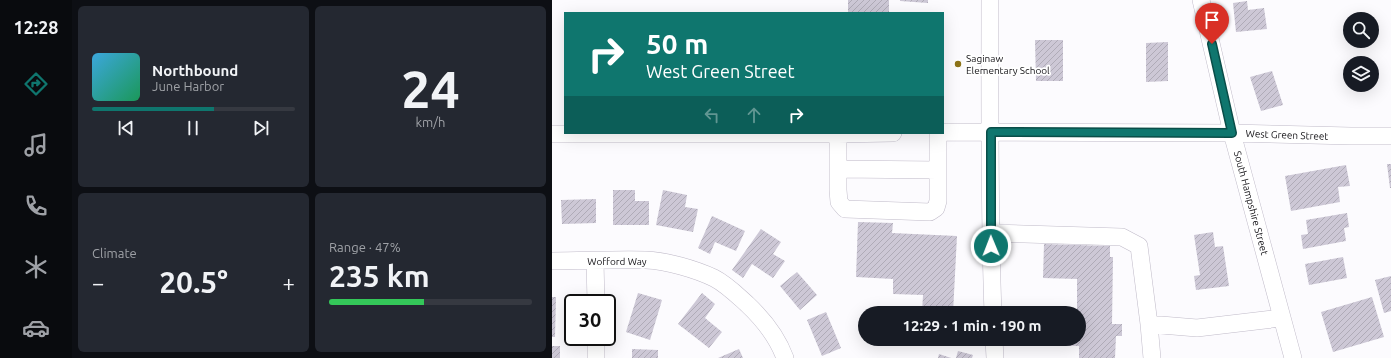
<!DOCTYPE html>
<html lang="en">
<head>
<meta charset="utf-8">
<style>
  body { margin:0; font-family:Ubuntu,sans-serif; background:#242831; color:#f1f3f6; height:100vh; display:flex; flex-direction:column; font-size:15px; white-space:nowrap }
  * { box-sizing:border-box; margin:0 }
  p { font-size:13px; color:#9ea1a6 }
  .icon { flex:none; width:22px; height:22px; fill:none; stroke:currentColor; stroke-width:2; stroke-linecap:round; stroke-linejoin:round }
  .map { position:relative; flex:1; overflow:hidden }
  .sheet { display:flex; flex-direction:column; gap:6px; padding:6px; background:#0d0f14; width:480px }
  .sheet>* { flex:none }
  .hud { position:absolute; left:12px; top:12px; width:380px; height:122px; border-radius:0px; box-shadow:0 4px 16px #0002; background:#0f766e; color:#fff; overflow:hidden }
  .tools { position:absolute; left:791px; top:12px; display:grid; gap:8px }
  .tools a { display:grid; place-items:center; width:36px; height:36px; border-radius:50%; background:#171b24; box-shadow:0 4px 16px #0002; font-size:20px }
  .speed { position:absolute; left:12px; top:294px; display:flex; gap:8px; font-size:20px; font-weight:700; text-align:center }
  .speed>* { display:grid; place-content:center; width:52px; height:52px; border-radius:50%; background:#171b24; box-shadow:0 4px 16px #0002; line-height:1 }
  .speed .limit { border:2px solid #111; border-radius:6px; background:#fff; color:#111 }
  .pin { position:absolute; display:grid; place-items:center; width:34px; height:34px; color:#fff; margin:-41px -17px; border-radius:50% 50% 50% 0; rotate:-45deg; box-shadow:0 0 4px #0007 }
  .pin .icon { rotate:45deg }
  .me { position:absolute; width:44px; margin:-22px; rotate:359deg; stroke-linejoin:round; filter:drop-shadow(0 0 3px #0008) }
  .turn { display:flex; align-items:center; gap:14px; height:84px; padding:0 16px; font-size:18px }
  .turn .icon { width:52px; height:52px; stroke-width:2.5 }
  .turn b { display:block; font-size:28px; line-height:34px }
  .lanes { display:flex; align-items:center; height:38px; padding:0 16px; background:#0003; justify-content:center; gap:20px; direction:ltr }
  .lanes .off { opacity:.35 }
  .big { font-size:30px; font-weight:600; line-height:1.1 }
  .sheet .widget { flex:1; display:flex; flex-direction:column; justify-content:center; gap:6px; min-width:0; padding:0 14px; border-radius:6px; background:#242831 }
  .sheet .dial { align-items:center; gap:0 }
  .dial b { font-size:52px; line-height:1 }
  .song { display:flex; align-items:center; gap:12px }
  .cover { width:48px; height:48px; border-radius:6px; background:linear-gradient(135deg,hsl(200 70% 55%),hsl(150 70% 35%)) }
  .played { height:4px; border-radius:2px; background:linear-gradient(90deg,#0f766e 60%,#363941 60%) }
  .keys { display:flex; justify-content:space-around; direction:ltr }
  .heat { display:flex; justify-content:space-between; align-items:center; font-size:22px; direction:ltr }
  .charge { height:6px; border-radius:3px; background:linear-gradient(90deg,#34c759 47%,#363941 0) }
  .sheet .tiles { flex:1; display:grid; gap:6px; grid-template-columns:repeat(2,1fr) }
  .trip { position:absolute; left:306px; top:306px; width:228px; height:40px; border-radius:20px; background:#171b24; box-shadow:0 4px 16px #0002; font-weight:600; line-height:40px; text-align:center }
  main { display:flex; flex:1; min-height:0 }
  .dock { display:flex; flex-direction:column; width:72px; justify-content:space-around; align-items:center; background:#090b0e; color:#9ea1a6 }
  .dock .icon { width:28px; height:28px }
  .dock .selected { color:#0f766e }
  .dock b { font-size:18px; color:#f1f3f6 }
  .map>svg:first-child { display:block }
  .building { fill:url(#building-hatch) }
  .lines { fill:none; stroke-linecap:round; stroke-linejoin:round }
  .minor-casing { stroke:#c0bbc9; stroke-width:18 }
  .minor { stroke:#fff; stroke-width:17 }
  .route-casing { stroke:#0a4d48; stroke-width:10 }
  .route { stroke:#0f766e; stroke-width:7 }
  .poi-dot { fill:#8d7318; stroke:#fff; stroke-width:1.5 }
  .labels { text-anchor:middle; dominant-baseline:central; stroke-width:3.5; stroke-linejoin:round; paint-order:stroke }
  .poi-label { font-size:10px; fill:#141317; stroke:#fff; text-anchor:start }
  .street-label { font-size:10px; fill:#141317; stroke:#fff }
</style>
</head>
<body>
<main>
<nav class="dock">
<b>12:28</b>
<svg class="icon selected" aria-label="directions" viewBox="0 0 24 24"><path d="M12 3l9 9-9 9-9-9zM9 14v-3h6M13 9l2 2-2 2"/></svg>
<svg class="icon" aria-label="music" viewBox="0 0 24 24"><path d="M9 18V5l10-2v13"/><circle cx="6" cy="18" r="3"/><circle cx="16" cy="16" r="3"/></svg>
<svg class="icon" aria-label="phone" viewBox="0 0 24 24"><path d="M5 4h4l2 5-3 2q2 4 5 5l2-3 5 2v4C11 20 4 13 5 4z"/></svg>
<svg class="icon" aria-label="climate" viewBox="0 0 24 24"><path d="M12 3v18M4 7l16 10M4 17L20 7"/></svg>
<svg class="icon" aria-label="car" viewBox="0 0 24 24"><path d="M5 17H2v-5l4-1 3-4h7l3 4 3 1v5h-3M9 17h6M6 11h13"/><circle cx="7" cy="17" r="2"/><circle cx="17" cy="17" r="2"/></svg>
</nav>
<section class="sheet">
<div class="tiles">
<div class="widget">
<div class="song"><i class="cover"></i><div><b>Northbound</b><p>June Harbor</p></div></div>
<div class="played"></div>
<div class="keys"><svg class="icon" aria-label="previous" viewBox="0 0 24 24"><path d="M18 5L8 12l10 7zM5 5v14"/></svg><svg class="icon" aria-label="pause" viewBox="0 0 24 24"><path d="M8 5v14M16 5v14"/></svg><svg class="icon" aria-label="next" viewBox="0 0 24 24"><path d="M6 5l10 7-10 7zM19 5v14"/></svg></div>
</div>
<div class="widget dial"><b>24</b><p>km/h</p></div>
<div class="widget"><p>Climate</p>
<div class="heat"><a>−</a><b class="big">20.5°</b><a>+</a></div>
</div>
<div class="widget"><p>Range · 47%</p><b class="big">235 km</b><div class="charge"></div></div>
</div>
</section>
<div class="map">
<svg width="839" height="358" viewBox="0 0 839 358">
  <defs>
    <pattern id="building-hatch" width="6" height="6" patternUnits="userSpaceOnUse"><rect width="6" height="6" fill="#cdc8d6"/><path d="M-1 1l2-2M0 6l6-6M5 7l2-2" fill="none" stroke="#afabb7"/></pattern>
  </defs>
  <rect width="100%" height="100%" fill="#fcfbfe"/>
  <path class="building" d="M296,0h41v13h-41z
    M348,0h28v3l-28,-2z
    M695,1l1,9 16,-2 3,21 -31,3 -3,-29z
    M483,40h28v41h-27z
    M616,42v39l-22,1v-39z
    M720,71l11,34 -22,6 -11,-34z
    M835,164h4v24h-1z
    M794,165l4,21 -12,1 2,15 -49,9 -6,-35z
    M61,190h22v11h14v24h-36z
    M111,190l24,5 -2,12 13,2 -5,23 -37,-7z
    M44,199v24l-34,1 -1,-24z
    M795,213l2,14 -5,1 2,13 -43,8 -2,-14 7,-1 -2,-14z
    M160,216l33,15 -9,20 -21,-9 -5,12 -12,-6z
    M306,222l35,1 -1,10 65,3 -4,77h-31l1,-18 -30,-1v-15l-37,-2z
    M209,229l20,13 -8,12 12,7 -12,17 -21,-14 -9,14 -11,-8z
    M661,232l2,15 8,-1 6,40 -33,4 -2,-14 6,-1 -6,-40z
    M492,244l66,2v11h3l-1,67h10v12h-6l-1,22h-36v-12l-51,-1v-6h51v-26h-2v-34l-34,-1z
    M791,257l4,21 -38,7 -4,-21z
    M245,272l20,23 -17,15 -20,-24z
    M839,276v35l-7,2 -9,-33z
    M86,293l24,7 -12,40 -24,-8z
    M150,293l13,11 -10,14 17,14 -13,16 -31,-24z
    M0,297h4l-1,40h-3z
    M820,297l12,40 -51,15 -12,-40z
    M274,312l15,36 -19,8 -15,-36z
    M0,346h8v12h-8z
    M80,349l26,1v8h-26z
    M187,349l4,9h-25z
    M406,351l15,4 -1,3h-16z
    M387,354l12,4h-13z"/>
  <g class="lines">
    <defs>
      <path id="minor" d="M438,0c0,104 -1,209 3,313
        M649,0l31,133 61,225
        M391,132l289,1 119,3h40
        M0,134h286l55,-1
        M286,134v56l1,12 6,7 85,3 6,-4 2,-7v-68
        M286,169l100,1
        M438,233l132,4 17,9 10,78
        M0,261c31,0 63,-2 94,-1 21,1 49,9 68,18 12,6 23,17 33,26 17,16 30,32 38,54
        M43,261l1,42
        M44,337v21
        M442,339l1,19
        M600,358l-3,-34 48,4 84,-10"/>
    </defs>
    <use href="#minor" class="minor-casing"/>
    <use href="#minor" class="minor"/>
  </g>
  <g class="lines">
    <defs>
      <path id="route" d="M439,246v-114l241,1 -20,-89"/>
    </defs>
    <use href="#route" class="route-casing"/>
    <use href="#route" class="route"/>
  </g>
  <circle class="poi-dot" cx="406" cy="64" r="4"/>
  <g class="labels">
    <g class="poi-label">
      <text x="414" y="58">Saginaw<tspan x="414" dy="12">Elementary School</tspan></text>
    </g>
    <g class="street-label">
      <text transform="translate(735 135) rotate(2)">West Green Street</text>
      <text transform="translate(699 203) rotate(75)">South Hampshire Street</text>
      <text x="65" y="261">Wofford Way</text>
    </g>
  </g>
</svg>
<div class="tools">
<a><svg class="icon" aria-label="search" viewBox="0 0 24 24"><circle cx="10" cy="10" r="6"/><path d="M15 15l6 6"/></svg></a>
<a><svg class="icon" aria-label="layers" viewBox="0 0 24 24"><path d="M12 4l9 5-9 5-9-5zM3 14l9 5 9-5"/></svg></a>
</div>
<div class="speed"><div class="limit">30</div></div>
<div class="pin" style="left:660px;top:44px;background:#d93025"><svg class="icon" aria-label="arrive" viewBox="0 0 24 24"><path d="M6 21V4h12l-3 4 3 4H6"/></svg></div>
<svg class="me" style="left:439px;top:246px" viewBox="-20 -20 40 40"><circle r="17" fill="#0f766e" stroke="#fff" stroke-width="3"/><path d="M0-11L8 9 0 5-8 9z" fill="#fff"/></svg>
<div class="trip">12:29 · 1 min · 190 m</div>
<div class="hud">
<div class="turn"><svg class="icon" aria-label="right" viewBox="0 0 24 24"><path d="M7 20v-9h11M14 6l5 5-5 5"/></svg><div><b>50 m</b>West Green Street</div></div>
<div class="lanes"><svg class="icon off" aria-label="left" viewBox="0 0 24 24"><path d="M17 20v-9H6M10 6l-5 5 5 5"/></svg><svg class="icon off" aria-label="ahead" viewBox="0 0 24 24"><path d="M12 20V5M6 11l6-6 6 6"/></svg><svg class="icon" aria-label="right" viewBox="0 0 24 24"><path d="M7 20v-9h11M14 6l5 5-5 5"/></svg></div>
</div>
</div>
</main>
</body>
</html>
